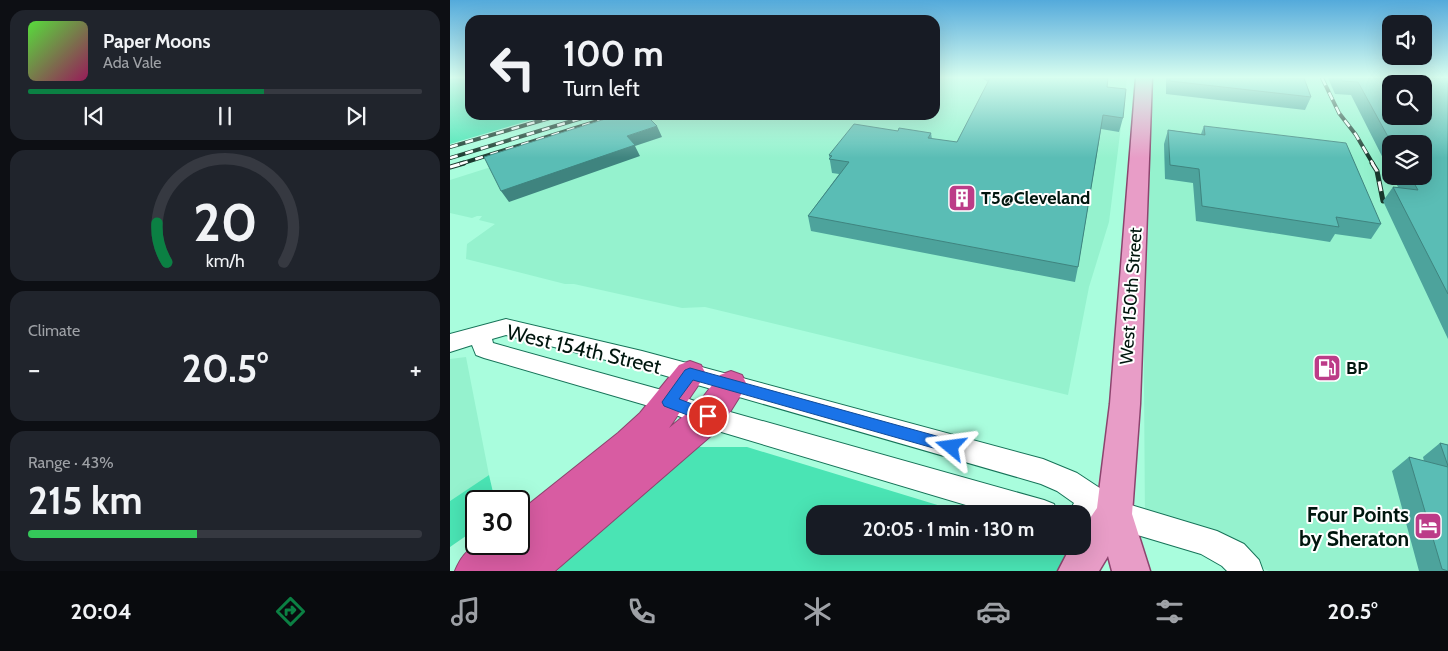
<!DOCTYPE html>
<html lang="en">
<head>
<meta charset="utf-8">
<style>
  body { margin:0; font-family:Cabin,sans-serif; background:#20242c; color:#f1f3f6; height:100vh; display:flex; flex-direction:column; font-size:19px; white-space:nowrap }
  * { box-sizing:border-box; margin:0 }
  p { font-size:16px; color:#9ea1a6 }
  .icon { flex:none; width:28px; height:28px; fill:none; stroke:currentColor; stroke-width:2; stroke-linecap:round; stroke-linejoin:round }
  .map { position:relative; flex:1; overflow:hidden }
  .drawer { display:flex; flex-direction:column; gap:10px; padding:10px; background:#0d0f14; width:450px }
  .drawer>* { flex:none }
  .top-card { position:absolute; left:15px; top:15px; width:475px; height:105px; border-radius:15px; box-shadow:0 5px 20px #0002; background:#171b24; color:#f1f3f6; overflow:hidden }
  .tools { position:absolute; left:932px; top:15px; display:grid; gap:10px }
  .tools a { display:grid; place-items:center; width:50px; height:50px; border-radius:10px; background:#171b24; box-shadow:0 5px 20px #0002; font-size:25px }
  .speed { position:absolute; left:15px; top:490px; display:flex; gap:10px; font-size:25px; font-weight:700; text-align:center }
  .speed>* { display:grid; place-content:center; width:65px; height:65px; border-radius:50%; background:#171b24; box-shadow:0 5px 20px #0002; line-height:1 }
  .speed .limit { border:2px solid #111; border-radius:8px; background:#fff; color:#111 }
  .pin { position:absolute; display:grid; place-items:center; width:42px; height:42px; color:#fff; margin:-21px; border:2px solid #fff; border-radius:50%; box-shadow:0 1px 5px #0007 }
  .me { position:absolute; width:55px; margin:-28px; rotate:286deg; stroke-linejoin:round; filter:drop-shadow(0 0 4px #0008) }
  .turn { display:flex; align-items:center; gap:18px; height:105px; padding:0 15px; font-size:22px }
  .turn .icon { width:65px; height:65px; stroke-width:2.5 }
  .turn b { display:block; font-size:35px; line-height:42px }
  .big { font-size:38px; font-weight:700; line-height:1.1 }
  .drawer .card { flex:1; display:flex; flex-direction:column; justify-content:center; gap:8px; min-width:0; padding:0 18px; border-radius:15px; background:#20242c }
  .drawer .dial { align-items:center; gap:0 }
  .dial svg { height:130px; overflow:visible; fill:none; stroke:#363941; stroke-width:7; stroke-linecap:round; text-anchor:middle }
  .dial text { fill:#f1f3f6; stroke:none }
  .song { display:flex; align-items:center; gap:15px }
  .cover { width:60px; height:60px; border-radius:8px; background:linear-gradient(135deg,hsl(110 70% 55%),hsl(330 70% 35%)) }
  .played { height:5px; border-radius:2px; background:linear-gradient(90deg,#0b8043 60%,#363941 60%) }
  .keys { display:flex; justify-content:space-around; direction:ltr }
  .heat { display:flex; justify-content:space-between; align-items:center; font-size:28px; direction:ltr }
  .charge { height:8px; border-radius:4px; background:linear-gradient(90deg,#34c759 43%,#363941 0) }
  .trip { position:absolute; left:356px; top:505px; width:285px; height:50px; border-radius:15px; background:#171b24; box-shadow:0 5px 20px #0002; font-weight:700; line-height:50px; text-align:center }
  .menu { display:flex; height:80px; justify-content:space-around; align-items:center; background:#090b0e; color:#9ea1a6 }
  .menu .icon { width:35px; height:35px }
  .menu .on { color:#0b8043 }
  .menu b { font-size:22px; color:#f1f3f6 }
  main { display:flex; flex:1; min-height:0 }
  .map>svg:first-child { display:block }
  .built { fill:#95f2ce; fill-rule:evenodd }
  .green { fill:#4ae4b4 }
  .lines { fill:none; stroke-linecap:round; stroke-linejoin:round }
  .minor-casing { stroke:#167358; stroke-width:2 }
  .major-casing { stroke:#8c446e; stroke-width:3 }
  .highway-casing { stroke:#8c446e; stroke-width:2 }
  .minor { fill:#fff; fill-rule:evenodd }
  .major { fill:#e89dc7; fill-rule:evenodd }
  .highway { fill:#d85ca2; fill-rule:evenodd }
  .rail-far1-casing { stroke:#1a392e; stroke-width:4 }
  .rail-casing { stroke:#1a392e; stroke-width:5 }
  .rail-far1 { stroke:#fff; stroke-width:2.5; stroke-dasharray:8; stroke-linecap:butt }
  .rail { stroke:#fff; stroke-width:3; stroke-dasharray:10; stroke-linecap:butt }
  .wall { fill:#4da39c }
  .shaded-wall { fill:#3f847f }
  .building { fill:#5abdb5; stroke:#3f847f; fill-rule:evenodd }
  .route { fill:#1a73e8; stroke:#114b97 }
  .labels { text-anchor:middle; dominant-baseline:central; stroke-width:4; stroke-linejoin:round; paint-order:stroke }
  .poi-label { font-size:18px; font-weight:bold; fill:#00160e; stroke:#fff; text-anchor:start }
  .street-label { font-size:18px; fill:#00160e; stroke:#fff }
  .near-street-label { font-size:21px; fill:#00160e; stroke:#fff }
  .near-poi-label { font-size:21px; font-weight:bold; fill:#00160e; stroke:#fff; text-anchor:end }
</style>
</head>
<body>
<main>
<section class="drawer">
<div class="card">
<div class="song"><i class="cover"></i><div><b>Paper Moons</b><p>Ada Vale</p></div></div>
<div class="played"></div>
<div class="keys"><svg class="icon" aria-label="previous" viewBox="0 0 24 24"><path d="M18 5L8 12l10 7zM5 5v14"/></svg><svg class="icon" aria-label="pause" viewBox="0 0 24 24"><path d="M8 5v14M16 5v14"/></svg><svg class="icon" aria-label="next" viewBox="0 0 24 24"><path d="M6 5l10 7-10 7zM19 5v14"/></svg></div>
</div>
<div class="card dial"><svg viewBox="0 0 100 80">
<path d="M14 69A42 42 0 1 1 86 69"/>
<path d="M14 69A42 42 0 0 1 8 45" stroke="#0b8043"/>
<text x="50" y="56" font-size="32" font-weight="700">20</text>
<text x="50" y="72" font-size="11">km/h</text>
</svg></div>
<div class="card"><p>Climate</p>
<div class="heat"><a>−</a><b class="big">20.5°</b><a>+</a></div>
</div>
<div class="card"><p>Range · 43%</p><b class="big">215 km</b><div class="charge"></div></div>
</section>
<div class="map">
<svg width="998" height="571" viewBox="0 0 998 571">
  <rect width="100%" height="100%" fill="#a9fddd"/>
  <path class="built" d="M485,78h192l-18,144 -20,65 -21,108 -363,-88 -23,1 -108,-24h-9l-99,-25 1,-15 28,-20 -16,-4 3,-4h-5l-5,2 -22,-5v-33l205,-65h280z
    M704,78h294v493h-179l-124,-53 -2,-267zM941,84h33v32h-33zM941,144h33v32h-33z
    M16,357l23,118 -39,26v-142z"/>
  <path class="green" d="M2,78h18v37h66l2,3 -88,26v-65z
    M246,447h51l220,67h-152v32h253l-4,25h-507l73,-78z
    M39,475l6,26h-19v28l-26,18v-46z"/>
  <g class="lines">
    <defs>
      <path id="minor" d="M56,319l136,32 401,108 34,14 44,29 96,29 27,13 15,16 4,11h-36l-5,-5 -21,-12 -87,-26h-32v-14h-14l6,-11 -17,-12 -16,-7 -399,-115 -136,-34 -14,4 1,4 176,49 40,14 335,94 10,4 4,10h-62l-288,-86 -42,-17 -182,-53 -8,-3 -4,-10 -22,7v-18z"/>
      <path id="major" d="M686,78h16l-12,326 -8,110 18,57h-38l-4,-15 -9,15h-41l13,-25h11v-16l15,-22 13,-104z"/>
      <path id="highway" d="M240,361l11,4 5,9 -37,54 27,-22 24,-31 11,-4 11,4 5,10 -27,43 -165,143h-100c14,-34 32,-27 64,-27v-32l99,-79 22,-20 39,-48z"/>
    </defs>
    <use href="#minor" class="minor-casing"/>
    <use href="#major" class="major-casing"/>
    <use href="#highway" class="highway-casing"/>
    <use href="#minor" class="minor"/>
    <use href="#major" class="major"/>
    <use href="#highway" class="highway"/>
    <defs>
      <path id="rail-far1" d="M872,78l17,35 17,22 17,29
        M0,147l110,-32
        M0,158l132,-40
        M10,164l157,-49"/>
      <path id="rail" d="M922,163l5,8 6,30
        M0,167l14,-4"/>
    </defs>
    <use href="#rail-far1" class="rail-far1-casing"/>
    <use href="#rail" class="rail-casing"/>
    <use href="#rail-far1" class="rail-far1"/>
    <use href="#rail" class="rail"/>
  </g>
  <path class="wall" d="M532,78h126l-1,9 16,31 -4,14 -18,-3 -23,138 -3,15 -264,-51 -3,-15 31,-42 -7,-1 -3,-18 69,-24 33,2 1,6 25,3 31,-60z
    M716,78h138l7,19 -6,13 -139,-16z
    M878,78h120v261l-65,-138 10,-14h5l-6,-11h32v-32h-33v30l-40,-79 -16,-1z
    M754,126l177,98 -10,15 -36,-5 -5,8 -134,-21 -3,-38 -28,-4 -1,-35 4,-14 33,4z
    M990,443l8,2v126h-29l-27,-100 17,-14 15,4 -1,-4z"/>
  <path class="shaded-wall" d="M207,126l5,11 -27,9 5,10 -131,46 -8,-11 126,-55z"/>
  <path class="building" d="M540,78h118l-1,9 19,2 -3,29 -20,-3 -25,152 -270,-51 41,-54 -20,-3 3,-3 -3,-1 25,-31 44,7 1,-3 32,5 -3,5 29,4z
    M720,78h134l7,19 -141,-16z
    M891,78h107v216l-55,-107 25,3 -8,-14h14v-32h-32l-34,-62 -16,-1zM941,84h33v32h-33z
    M168,115h28l11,11 -30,10 8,9 -134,46 -17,-34z
    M754,126l142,17 35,81 -45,-7 3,10 -137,-21 -3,-37 -29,-4 -2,-35 37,5z
    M990,443l8,2v21z
    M959,457l39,10v104l-6,-2z"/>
  <linearGradient id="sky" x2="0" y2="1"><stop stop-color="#54aadb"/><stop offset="0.49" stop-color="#d8fef0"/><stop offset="1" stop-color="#d8fef0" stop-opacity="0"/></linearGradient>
  <rect width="998" height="158" fill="url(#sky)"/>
  <path class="route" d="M240,368l261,72 6,2 2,5 -2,4 -6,2 -258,-73 -14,19 34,13 2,4 -2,5 -5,2 -44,-17 -2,-4 23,-32z"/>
  <defs>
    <symbol id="building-square" viewBox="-11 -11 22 22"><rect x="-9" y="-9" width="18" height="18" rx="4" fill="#bc3c88" stroke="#fff"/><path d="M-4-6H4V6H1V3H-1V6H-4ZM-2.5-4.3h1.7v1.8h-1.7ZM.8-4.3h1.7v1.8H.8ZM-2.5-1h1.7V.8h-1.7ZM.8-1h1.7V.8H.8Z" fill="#fff"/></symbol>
    <symbol id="fuel-square" viewBox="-11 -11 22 22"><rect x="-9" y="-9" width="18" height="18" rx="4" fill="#bc3c88" stroke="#fff"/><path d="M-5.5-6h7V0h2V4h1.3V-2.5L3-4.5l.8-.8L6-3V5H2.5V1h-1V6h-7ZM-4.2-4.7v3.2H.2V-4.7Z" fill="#fff"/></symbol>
    <symbol id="hotel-square" viewBox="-11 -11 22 22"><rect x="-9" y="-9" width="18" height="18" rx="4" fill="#bc3c88" stroke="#fff"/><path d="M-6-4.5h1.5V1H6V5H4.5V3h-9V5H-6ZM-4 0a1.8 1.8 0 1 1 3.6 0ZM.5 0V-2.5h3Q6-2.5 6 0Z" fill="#fff"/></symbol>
  </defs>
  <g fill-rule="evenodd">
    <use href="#building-square" x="496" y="182" width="32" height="32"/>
    <use href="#fuel-square" x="861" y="352" width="32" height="32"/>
    <use href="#hotel-square" x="962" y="510" width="32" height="32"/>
  </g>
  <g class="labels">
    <g class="poi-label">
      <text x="531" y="198">T5@Cleveland</text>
      <text x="896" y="368">BP</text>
    </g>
    <g class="street-label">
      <text transform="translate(681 296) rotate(-86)">West 150th Street</text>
    </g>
    <g class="near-street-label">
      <text transform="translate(134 349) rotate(13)">West 154th Street</text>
    </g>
    <g class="near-poi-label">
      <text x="959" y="514">Four Points<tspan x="959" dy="24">by Sheraton</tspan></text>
    </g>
  </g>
</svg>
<div class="tools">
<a><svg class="icon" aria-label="sound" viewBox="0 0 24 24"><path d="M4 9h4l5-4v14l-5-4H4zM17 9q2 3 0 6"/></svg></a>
<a><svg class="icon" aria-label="search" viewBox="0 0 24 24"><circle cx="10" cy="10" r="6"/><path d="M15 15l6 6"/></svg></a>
<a><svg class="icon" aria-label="layers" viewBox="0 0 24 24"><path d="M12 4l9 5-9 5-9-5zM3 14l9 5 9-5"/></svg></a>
</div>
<div class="speed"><div class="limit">30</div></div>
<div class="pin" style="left:258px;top:416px;background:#d93025"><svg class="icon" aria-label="arrive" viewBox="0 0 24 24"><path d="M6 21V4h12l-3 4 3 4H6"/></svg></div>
<svg class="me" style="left:501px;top:447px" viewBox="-20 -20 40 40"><path d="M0-17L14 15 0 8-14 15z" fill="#1a73e8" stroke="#fff" stroke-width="4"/></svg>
<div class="trip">20:05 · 1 min · 130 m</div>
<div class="top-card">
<div class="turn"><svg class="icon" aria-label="left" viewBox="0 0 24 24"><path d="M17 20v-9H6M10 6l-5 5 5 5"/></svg><div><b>100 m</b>Turn left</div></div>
</div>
</div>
</main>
<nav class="menu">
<b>20:04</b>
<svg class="icon on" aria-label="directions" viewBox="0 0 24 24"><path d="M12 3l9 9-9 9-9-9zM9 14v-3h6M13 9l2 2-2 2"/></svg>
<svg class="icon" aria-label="music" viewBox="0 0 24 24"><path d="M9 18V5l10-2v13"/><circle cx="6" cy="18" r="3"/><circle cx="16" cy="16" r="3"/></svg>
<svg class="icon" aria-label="phone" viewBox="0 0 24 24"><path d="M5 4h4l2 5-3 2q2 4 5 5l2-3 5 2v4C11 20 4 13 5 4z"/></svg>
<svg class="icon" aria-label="climate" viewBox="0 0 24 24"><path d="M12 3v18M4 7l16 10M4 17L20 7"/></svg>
<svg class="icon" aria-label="car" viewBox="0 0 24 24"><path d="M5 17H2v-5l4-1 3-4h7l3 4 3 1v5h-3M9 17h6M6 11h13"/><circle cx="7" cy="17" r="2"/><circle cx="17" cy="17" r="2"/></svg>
<svg class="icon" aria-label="filters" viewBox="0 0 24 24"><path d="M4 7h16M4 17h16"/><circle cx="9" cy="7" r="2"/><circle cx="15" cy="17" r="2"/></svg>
<b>20.5°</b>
</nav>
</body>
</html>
